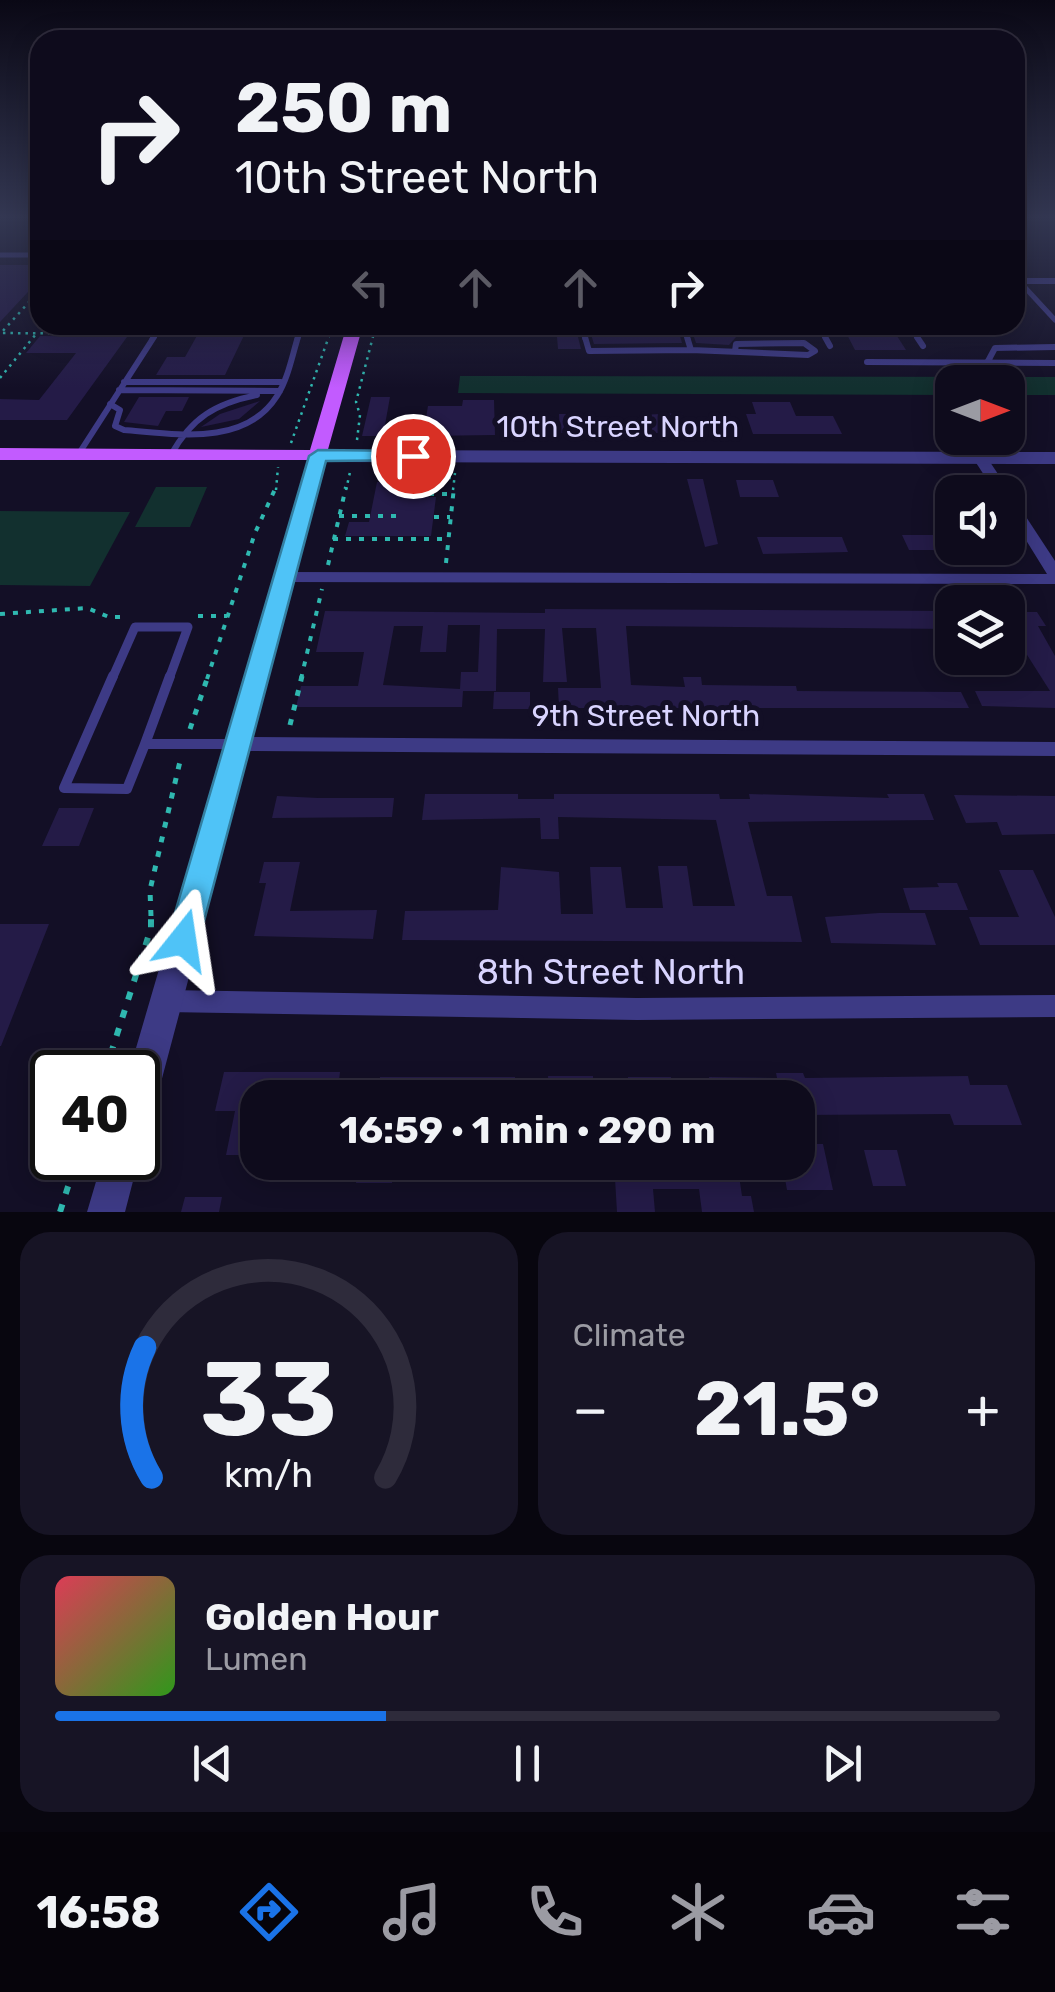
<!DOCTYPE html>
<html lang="en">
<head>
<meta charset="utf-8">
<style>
  body { margin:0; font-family:Rubik,sans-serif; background:#171425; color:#f1f3f6; height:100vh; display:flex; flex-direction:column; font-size:38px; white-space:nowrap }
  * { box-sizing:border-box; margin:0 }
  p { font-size:32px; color:#9b9ba3 }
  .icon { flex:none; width:55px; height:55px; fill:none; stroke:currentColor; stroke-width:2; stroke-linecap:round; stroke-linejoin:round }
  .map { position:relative; height:1212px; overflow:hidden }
  .details { display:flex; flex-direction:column; gap:20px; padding:20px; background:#08060f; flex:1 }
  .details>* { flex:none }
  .banner { position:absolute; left:30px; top:30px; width:995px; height:305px; border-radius:30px; box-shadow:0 5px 25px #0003,0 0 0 2px #2e2b3b; background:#0e0b1c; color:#f1f3f6; overflow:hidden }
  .needle { width:65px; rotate:90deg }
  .buttons { position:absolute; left:935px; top:365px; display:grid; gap:20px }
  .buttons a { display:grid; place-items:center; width:90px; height:90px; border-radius:20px; background:#0e0b1c; box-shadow:0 5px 25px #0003,0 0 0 2px #2e2b3b; font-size:50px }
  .speed { position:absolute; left:30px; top:1050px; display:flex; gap:20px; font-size:50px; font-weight:700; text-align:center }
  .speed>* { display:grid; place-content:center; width:130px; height:130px; border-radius:50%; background:#0e0b1c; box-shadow:0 5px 25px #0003,0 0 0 2px #2e2b3b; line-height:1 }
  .speed .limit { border:5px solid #111; border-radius:15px; background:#fff; color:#111 }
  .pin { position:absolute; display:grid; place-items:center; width:85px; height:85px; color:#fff; margin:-42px; border:5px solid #fff; border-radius:50%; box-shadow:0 2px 10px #0007 }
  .me { position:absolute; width:110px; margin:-55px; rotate:15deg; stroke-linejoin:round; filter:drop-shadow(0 0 8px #0008) }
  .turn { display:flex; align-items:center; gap:35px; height:210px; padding:0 40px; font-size:45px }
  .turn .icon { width:130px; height:130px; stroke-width:2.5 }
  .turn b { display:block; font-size:70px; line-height:85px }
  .lanes { display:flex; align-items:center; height:95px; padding:0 40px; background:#0003; justify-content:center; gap:50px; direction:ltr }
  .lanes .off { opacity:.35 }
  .big { font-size:75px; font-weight:700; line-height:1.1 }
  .details .card { flex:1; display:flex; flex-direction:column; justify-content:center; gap:15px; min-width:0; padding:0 35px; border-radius:30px; background:#171425 }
  .details .dial { align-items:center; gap:0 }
  .dial svg { height:260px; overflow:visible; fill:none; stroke:#2e2b3b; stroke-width:7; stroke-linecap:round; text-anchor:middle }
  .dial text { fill:#f1f3f6; stroke:none }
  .song { display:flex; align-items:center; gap:30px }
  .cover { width:120px; height:120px; border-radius:15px; background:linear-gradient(135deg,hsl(350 70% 55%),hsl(110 70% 35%)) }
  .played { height:10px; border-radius:5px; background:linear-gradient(90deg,#1a73e8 35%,#2e2b3b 35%) }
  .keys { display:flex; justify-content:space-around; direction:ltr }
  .heat { display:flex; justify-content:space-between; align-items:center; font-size:55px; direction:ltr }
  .details .tiles { flex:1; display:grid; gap:20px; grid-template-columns:1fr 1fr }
  .card:last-child { grid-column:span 2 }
  .trip { position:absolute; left:240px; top:1080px; width:575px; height:100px; border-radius:30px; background:#0e0b1c; box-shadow:0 5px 25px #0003,0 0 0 2px #2e2b3b; font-weight:700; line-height:100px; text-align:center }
  .tabs { display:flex; height:160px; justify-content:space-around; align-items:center; background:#06040b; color:#9b9ba3 }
  .tabs .icon { width:70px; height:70px }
  .tabs .selected { color:#1a73e8 }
  .tabs b { font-size:45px; color:#f1f3f6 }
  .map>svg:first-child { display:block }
  .green { fill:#12302f }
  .building { fill:#241b47; fill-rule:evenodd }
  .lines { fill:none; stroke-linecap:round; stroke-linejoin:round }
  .path-far3 { stroke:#2fb8b0; stroke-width:2.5; stroke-dasharray:2.5 5; stroke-linecap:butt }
  .path-far2 { stroke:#2fb8b0; stroke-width:4; stroke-dasharray:5 8; stroke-linecap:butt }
  .path-far1 { stroke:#2fb8b0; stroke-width:5; stroke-dasharray:6 9; stroke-linecap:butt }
  .path { stroke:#2fb8b0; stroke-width:6; stroke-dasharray:8 11; stroke-linecap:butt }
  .service-far3 { stroke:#3d3a85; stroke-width:5 }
  .service-far2 { stroke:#3d3a85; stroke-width:6 }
  .service-far1 { stroke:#3d3a85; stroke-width:9 }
  .service { stroke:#3d3a85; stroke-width:10 }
  .minor { fill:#3d3a85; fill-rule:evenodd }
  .tertiary { fill:#3d3a85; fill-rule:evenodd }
  .primary { fill:#c25bff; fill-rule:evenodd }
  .route { fill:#4fc3f7; stroke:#337fa1; stroke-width:2.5 }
  .labels { text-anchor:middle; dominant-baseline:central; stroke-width:10; stroke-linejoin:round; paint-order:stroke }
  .street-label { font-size:30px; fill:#d9d4ff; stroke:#130f26 }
  .near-street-label { font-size:35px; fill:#d9d4ff; stroke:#130f26 }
</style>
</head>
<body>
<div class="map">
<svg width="1055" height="1212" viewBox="0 0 1055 1212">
  <rect width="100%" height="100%" fill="#130f26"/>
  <path class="green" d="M460,376l595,1v18h-47v-13h-56v13l-494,-2z
    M156,487h51l-17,40h-55z
    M0,511l130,1 -40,74 -90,-1z"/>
  <path class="building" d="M0,265h40v14l-40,43z
    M203,325h46l-24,50h-69l11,-18h18z
    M556,325h19l6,24h-23z
    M588,325h89l5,18 -88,1z
    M690,325h32l3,9 76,2 -65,1 -7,8 -33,-2z
    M842,325h48l16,25h-51z
    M40,336l87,1 -60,83h-67v-21l39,1 37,-47h-50z
    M139,397h50l-7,14h-16l-8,15 -34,-4z
    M371,397h19l-7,39h-21z
    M463,400h31l1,35 -72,1 5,-30h34z
    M260,401l-21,18 -38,8 19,-13z
    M752,402h38l6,14h37l9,18h-89l-7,-20h10z
    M682,413l4,20h-43l-3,-18z
    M559,414h31l2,19h-32z
    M687,479h16l15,65 -13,3z
    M736,480h37l6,17h-39z
    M377,482h53l-2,15h8l-5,39h-86l4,-14h20z
    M902,535h38l8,15h-39z
    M757,537h85l6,15 -85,2z
    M545,609l407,2v18l-326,-3 5,59 54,2 -2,-10h18l1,8 94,1 1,5 164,1 8,16h-410l-1,-20h43l-5,-60h-34l5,54h-24l2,-53h-48l-1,62h-33l-1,16h-166l5,-21h57l6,-34h-48l9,-41 220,2zM448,625h32l-2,47h-17l-1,17 -77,-4 11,-59h29l-3,26h26z
    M1008,612h29l9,14h-8l17,30v52l-73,-2 -7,-15h75l-42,-66z
    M494,692h36v17h-37z
    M425,794h93v5h36v-5h165l1,5h30l-1,-5 140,4 -2,-4h37l10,26 -186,2 19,74h25l10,46 -400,-2 3,-29 93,-1 3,-43 58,5 2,42h32l-3,-47h31l5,41h37l-5,-42h29l6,40h42l-19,-86 -158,-3 1,22h-18l-1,-21 -118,2z
    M954,795l101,1v38l-53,1 -5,-13 -31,1z
    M277,796l41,2h76l-2,19 -120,1z
    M59,808h35l-15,38h-37z
    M264,862h36l-10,49 87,-1 -4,29 -119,-3 12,-53h-7z
    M999,870h34l22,47v28h-75l-11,-28h50z
    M937,883h20l11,27h-58l-7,-22 36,-1z
    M879,913h46l11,32 -105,-2 -6,-26z
    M0,924h49l-48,122h-1z
    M224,1072h116l-3,26h-79v57h-32l9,-44h-20z
    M776,1073h27l2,5 163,-2 2,9h37l15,40h-68l-4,-11 -152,1v-17h-87l-2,-21 68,1z
    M548,1076h45l1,22h-45z
    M380,1077h135v21h-137z
    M628,1077h43l2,21h-44z
    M798,1144h25l10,46h-46l-5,-28h16z
    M864,1150h33l9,36h-33z
    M358,1162h36l-2,21h-36z
    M614,1162h33l1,13h50l-1,-13h40l5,34h9l3,16h-52l-3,-23h-46l2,23h-38z
    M185,1197h37l-3,15h-38z"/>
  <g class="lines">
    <path class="path-far3" d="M40,290l-39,43 135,1
      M0,378l36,-44
      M357,440l3,-25 -4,-13 20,-77
      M291,443l42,-118
      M415,482v-4h39
      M276,490l2,-23
      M346,490l4,-18
      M453,490l2,-17"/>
    <path class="path-far2" d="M429,494h24
      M339,516h58
      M434,517h16
      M333,539h115
      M446,563l8,-76
      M328,565l18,-78
      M0,614l87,-6 22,9h19
      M198,616h29
      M207,679l48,-146 21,-46
      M301,679l21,-90"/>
    <path class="path-far1" d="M290,725l12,-49
      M190,729l18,-53
      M151,916l-1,-26 31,-133"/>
    <path class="path" d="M105,1072l46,-144v-15
      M60,1212l17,-54"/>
    <path class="service-far3" d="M0,255h40
      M1019,281l36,39
      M581,325l4,14
      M683,325l5,14
      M819,325l7,14
      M909,325l9,14
      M152,339l9,-14
      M297,339l5,-14"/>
    <path class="service-far2" d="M585,337l4,14 102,-1 -4,-13
      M825,337l5,9
      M917,337l6,9
      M691,350l117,5 7,-4 -11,-8 -68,1 -1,7
      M867,362l188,1
      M987,363l8,-15 60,-1
      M124,382h157
      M119,390l161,1
      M110,404l10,6 -5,16 9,4c51,4 121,17 153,-34 11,-17 15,-40 21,-59
      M78,455l76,-118
      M171,455c20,-37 45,-52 86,-60"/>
    <path class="service-far1" d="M112,679l23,-52h53l-19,52"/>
    <path class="service" d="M113,676l-49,112 63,1 18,-45
      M145,744h89
      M145,744l25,-68"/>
    <path class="minor" d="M1015,278h40v6h-40z
      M960,438h14l36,54 -2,3v-3h-13z
      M1008,495l5,2 42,64v23l-773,-2 -8,-5 8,-5 765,2 -39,-63z
      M237,737l818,5v14l-818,-5 -7,-2 -3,-5 3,-5z
      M166,990l471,8 418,-3v22l-418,3 -471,-8 -9,-3 -4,-8 4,-8z"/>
    <path class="tertiary" d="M318,450l737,2v12l-729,-2 -170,639 -5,12 -13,4v-45h-9l180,-616z
      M138,1153l1,5 -14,54h-38l16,-54h35z"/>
    <path class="primary" d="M347,325h16l-38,135h-325v-12l310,2z"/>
  </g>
  <linearGradient id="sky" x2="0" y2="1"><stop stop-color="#0a0815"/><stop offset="0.56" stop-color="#333752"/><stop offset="1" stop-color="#333752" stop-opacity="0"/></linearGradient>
  <rect width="1055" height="388" fill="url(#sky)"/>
  <path class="route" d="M413,451l7,1v8l-94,1 -127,479 -5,9 -11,3 -11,-3 -5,-9 142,-484 9,-6z"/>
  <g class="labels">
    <g class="street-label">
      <text x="618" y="427">10th Street North</text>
      <text x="646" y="716">9th Street North</text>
    </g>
    <g class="near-street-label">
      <text x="611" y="972">8th Street North</text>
    </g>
  </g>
</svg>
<div class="buttons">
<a><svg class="needle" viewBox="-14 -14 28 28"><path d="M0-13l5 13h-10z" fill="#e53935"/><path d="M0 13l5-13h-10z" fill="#9b9ba3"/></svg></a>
<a><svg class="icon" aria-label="sound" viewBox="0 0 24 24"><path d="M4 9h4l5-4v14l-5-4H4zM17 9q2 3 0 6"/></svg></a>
<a><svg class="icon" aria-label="layers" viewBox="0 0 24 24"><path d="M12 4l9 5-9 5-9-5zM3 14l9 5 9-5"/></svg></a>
</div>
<div class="speed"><div class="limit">40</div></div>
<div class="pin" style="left:413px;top:456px;background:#d93025"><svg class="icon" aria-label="arrive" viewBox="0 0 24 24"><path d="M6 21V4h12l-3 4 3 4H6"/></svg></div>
<svg class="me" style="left:183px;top:940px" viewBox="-20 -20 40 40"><path d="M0-17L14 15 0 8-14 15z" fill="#4fc3f7" stroke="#fff" stroke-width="4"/></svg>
<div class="trip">16:59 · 1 min · 290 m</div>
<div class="banner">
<div class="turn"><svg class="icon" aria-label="right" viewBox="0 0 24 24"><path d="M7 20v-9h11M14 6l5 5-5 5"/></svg><div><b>250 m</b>10th Street North</div></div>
<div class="lanes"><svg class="icon off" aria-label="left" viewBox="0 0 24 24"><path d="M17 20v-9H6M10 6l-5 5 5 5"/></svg><svg class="icon off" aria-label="ahead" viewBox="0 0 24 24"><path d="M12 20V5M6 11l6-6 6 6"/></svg><svg class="icon off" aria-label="ahead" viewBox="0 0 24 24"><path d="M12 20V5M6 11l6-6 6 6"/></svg><svg class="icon" aria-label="right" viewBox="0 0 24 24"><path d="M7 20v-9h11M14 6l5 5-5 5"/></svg></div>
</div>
</div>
<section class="details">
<div class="tiles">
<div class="card dial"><svg viewBox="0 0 100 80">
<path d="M14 69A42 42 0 1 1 86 69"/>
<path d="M14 69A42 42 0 0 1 12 29" stroke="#1a73e8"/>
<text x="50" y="56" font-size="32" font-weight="700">33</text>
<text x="50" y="72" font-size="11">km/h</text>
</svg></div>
<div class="card"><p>Climate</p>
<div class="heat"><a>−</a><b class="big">21.5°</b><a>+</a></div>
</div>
<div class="card">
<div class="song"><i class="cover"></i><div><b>Golden Hour</b><p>Lumen</p></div></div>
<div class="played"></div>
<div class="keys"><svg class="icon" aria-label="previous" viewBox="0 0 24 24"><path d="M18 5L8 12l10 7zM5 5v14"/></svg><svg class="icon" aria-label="pause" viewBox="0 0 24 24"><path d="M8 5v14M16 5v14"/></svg><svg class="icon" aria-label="next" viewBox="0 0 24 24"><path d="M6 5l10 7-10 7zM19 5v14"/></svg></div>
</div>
</div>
</section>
<nav class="tabs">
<b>16:58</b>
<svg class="icon selected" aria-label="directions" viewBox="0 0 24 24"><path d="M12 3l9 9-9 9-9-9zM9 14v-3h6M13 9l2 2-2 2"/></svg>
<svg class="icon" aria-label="music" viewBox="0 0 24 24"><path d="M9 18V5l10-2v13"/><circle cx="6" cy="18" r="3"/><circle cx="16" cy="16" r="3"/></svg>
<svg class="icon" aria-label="phone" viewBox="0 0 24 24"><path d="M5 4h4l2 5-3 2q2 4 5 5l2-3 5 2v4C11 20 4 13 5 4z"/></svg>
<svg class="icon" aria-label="climate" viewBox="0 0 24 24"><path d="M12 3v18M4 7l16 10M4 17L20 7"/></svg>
<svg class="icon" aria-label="car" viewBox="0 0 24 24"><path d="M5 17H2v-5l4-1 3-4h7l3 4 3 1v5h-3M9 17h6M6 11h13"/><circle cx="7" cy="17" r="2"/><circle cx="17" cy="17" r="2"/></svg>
<svg class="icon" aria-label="filters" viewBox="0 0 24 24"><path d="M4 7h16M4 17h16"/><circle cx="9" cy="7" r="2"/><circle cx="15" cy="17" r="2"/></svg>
</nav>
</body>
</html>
